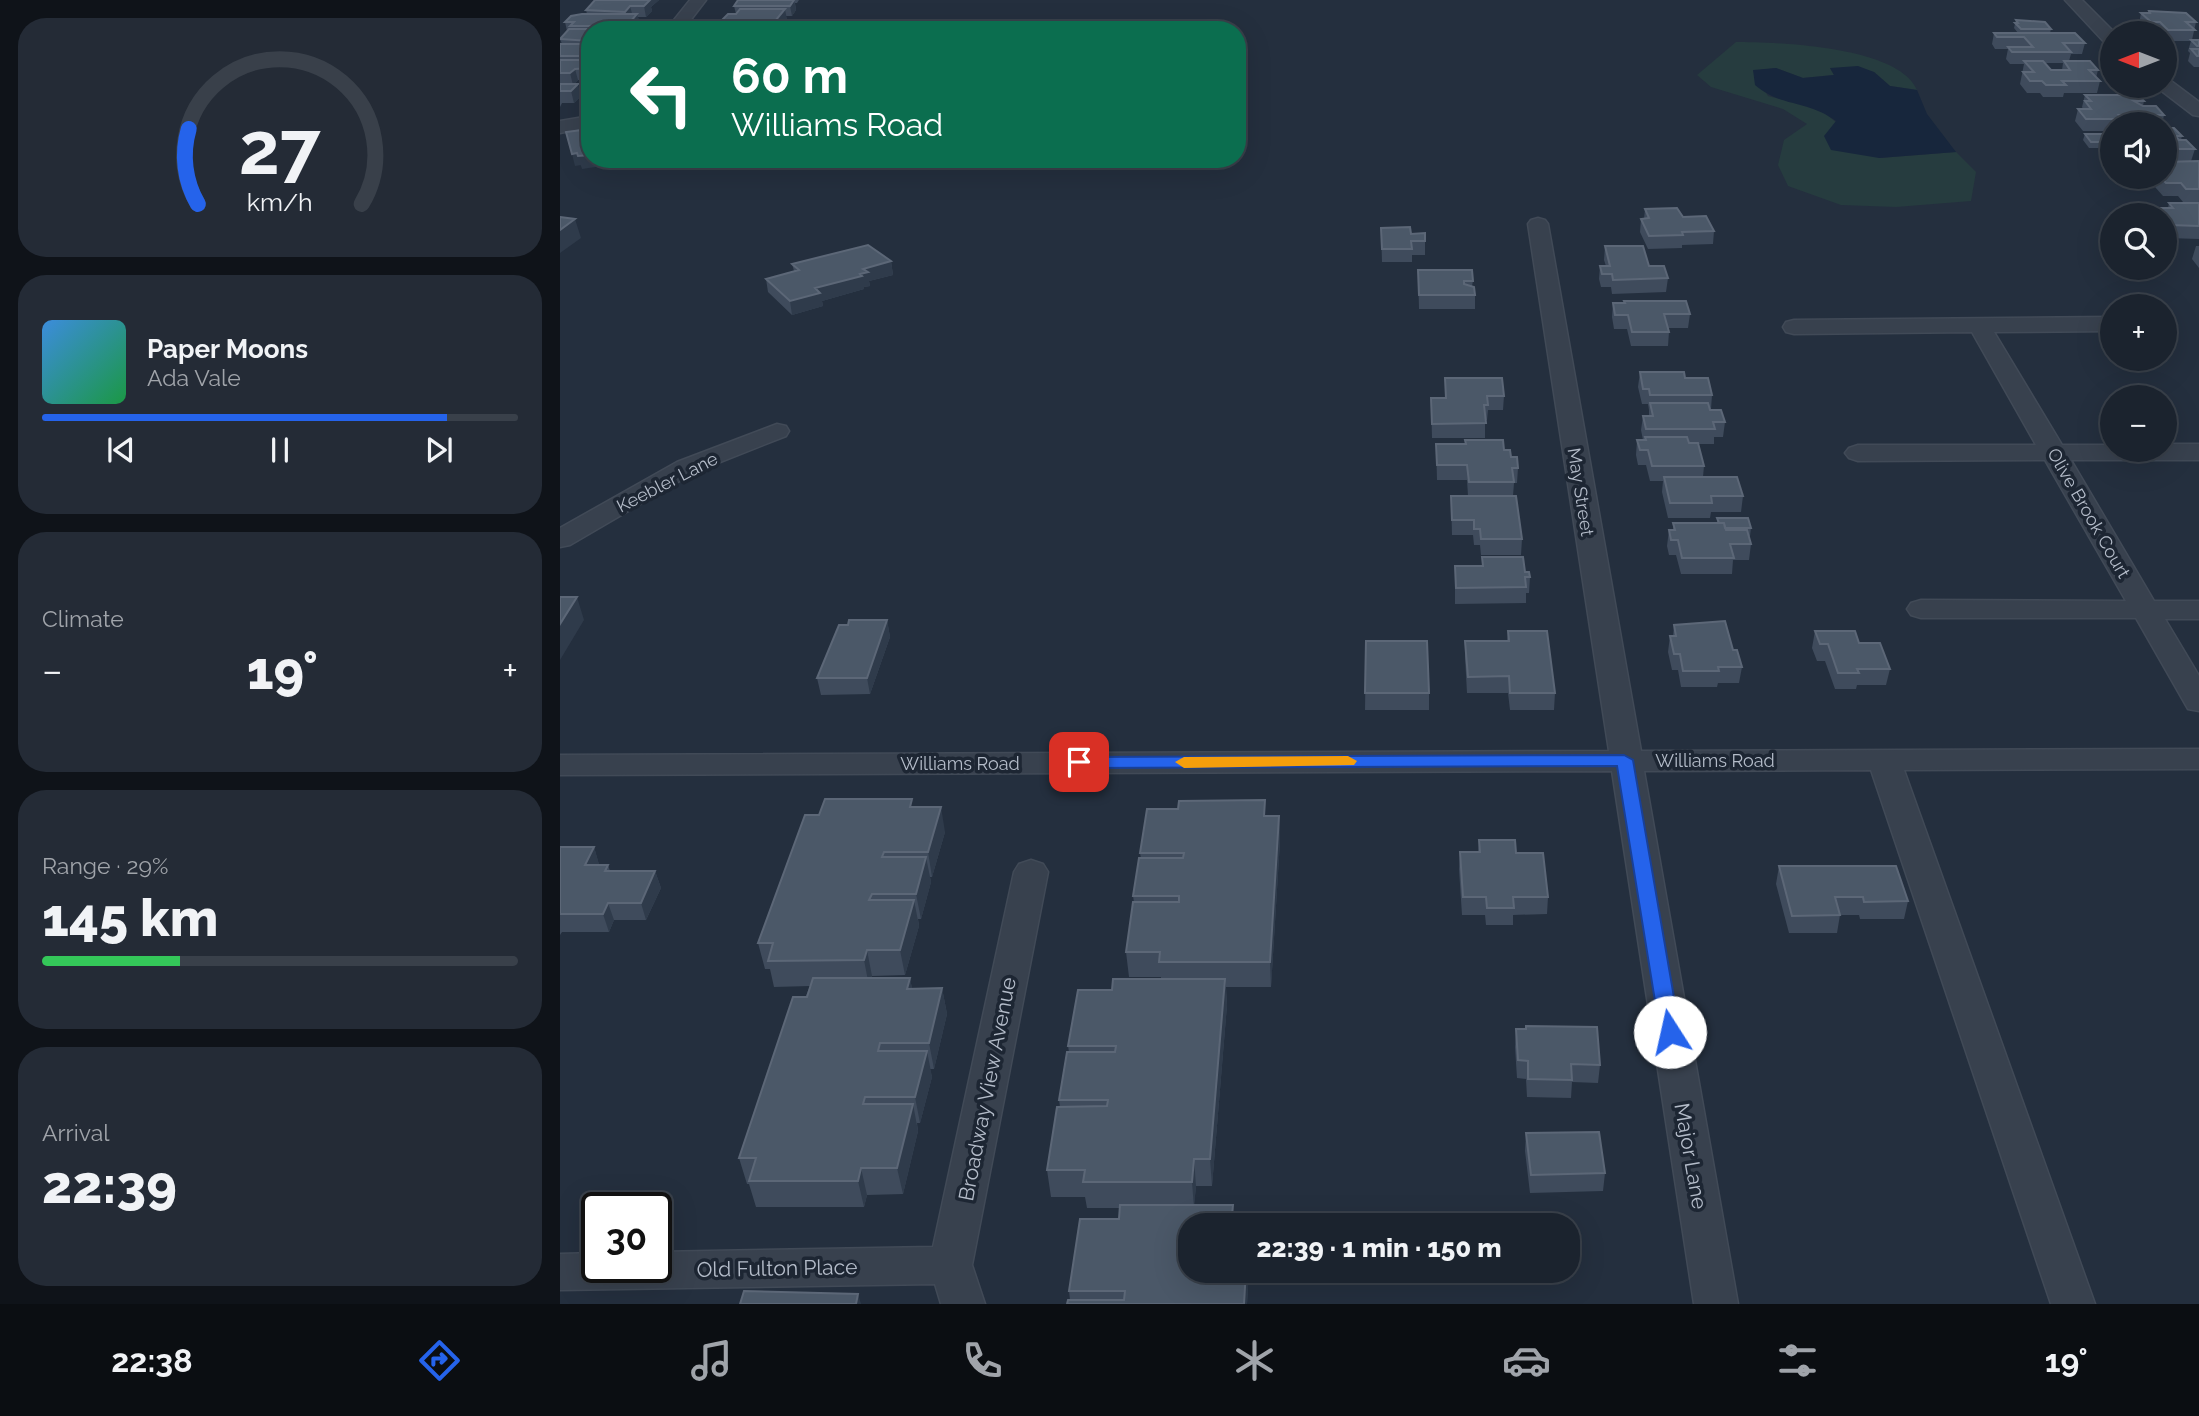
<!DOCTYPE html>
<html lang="en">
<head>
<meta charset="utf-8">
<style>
  body { margin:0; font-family:Raleway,sans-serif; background:#242b36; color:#f1f3f6; height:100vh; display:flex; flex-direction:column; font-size:26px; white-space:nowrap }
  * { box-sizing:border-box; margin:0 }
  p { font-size:23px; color:#a0a4aa }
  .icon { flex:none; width:38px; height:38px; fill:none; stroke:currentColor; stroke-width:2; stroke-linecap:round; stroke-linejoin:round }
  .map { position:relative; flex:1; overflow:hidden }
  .sheet { display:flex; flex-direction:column; gap:18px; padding:18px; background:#0f1319; width:560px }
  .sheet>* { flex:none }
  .top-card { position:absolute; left:21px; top:21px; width:665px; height:147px; border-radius:28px; box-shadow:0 7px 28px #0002,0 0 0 2px #39404a; background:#0b6e4f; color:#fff; overflow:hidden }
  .needle { width:46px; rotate:270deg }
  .tools { position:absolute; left:1540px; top:21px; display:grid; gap:14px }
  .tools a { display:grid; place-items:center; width:77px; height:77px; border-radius:50%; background:#1b232e; box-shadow:0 7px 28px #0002,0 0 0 2px #39404a; font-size:35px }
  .speed { position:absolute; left:21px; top:1192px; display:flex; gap:14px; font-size:35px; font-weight:700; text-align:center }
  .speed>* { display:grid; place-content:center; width:91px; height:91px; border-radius:50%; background:#1b232e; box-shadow:0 7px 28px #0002,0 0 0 2px #39404a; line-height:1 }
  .speed .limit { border:4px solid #111; border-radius:10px; background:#fff; color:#111 }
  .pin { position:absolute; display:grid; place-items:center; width:60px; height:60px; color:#fff; margin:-30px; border-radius:14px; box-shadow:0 4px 10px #0006 }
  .me { position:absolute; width:77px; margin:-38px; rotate:350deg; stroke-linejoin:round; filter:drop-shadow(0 0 5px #0008) }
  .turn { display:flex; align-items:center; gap:24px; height:147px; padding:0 35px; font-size:32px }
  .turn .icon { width:91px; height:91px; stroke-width:2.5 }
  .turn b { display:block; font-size:49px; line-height:60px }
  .big { font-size:52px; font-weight:800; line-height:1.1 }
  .sheet .widget { flex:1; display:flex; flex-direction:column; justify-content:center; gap:10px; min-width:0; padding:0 24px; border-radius:28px; background:#242b36 }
  .sheet .dial { align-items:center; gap:0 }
  .dial svg { height:182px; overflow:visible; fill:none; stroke:#39404a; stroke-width:7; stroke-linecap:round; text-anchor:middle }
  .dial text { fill:#f1f3f6; stroke:none }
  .song { display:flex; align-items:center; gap:21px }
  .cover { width:84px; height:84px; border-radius:10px; background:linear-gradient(135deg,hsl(210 70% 55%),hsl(140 70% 35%)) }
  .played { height:7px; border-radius:4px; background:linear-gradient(90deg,#2563eb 85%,#39404a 85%) }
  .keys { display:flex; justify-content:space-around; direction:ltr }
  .heat { display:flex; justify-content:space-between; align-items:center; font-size:38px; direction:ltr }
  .charge { height:10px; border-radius:5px; background:linear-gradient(90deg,#34c759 29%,#39404a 0) }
  .trip { position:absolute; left:618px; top:1213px; width:402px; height:70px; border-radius:28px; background:#1b232e; box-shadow:0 7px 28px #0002,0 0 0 2px #39404a; font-weight:800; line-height:70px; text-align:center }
  .tabs { display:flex; height:112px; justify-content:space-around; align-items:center; background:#0b0e12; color:#a0a4aa }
  .tabs .icon { width:49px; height:49px }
  .tabs .current { color:#2563eb }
  .tabs b { font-size:32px; color:#f1f3f6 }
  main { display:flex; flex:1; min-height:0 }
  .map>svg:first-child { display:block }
  .green { fill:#263c3f }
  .water { fill:#17263c }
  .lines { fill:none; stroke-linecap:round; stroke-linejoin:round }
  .street-casing { stroke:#414a57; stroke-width:3 }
  .street { fill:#38414e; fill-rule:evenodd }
  .wall { fill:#3f4b5c; fill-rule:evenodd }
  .shaded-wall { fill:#2f3b4b }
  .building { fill:#4b5868; stroke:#5c6777; stroke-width:2 }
  .route { fill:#2563eb; stroke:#184099; stroke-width:2 }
  .slow { fill:#f59e0b }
  .labels { text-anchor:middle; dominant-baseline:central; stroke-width:7; stroke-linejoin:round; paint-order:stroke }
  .street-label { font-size:18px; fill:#b4bcc9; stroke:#1d2633 }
  .near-street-label { font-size:21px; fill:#b4bcc9; stroke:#1d2633 }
</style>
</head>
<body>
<main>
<section class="sheet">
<div class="widget dial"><svg viewBox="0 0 100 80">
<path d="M14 69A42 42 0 1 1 86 69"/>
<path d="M14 69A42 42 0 0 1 10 36" stroke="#2563eb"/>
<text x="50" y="56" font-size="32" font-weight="700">27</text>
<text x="50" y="72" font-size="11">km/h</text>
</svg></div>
<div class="widget">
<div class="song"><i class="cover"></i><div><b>Paper Moons</b><p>Ada Vale</p></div></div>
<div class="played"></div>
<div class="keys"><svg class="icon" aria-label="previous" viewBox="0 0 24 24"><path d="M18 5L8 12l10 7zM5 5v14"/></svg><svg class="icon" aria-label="pause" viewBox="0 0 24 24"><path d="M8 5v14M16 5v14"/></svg><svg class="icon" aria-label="next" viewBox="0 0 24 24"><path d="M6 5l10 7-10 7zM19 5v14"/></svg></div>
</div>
<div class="widget"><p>Climate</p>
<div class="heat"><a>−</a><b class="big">19°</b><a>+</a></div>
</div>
<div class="widget"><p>Range · 29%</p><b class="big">145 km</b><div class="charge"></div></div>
<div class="widget"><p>Arrival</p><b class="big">22:39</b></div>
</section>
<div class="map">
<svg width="1639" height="1304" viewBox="0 0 1639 1304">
  <rect width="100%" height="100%" fill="#242f3e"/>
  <path class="green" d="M1176,42c40,0 163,4 181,48l-27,-4 -16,-14 -44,-4 4,7 -31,3 -27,-10 -23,3 15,25 52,13 59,49 77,-6 20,20 -5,29 -75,6 -55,-2 -53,-19 -10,-21 6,-25 23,-16 -24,-15 -72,-22 -14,-12z"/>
  <path class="water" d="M1298,66l16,6 16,14 27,4 10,24 29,38 -77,6 -48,-8 -7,-14 12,-15c-28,-21 -56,-14 -81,-36l-2,-15 23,-2 27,10 31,-3 -4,-7z"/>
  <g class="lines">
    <defs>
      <path id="street" d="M130,0h16l-23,30h-17z
        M1505,0h17l33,33h-3v12l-6,-1z
        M1605,80l6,1 28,21v14l-6,-1 -34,-26 -2,-3h8z
        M30,116v11l-30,6v-12z
        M978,218l7,2 3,4 93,527 558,-2v20l-295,1 191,534h-44l-180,-534 -227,1 94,533h-44l-82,-533 -1052,4v-20l1049,-4 -81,-527 3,-4z
        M1552,317v14l-118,1 68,113h50v5h53v-6h34v16h-128l83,141h45v18h-34l34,57v35l-11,-2 -52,-91h-215l-10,-3 -4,-6 4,-6 10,-3 205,1 -81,-141 -187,1 -9,-3 -4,-5 4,-5 9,-3h178l-64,-113 -178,2 -8,-2 -3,-5 3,-5 8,-2z
        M217,424l9,2 3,5 -3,5 -91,36 -125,73 -10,2v-19l117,-66z
        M471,860l12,4 5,8 -76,393 13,39h-44l-6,-20 -375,6v-36l37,-1v14h59v-15l277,-5 81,-375 5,-8z"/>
    </defs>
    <use href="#street" class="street-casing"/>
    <use href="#street" class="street"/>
  </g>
  <path class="wall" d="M35,0h64l-8,7 1,4 -6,6h-8l2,8 -5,5h-45v50h-12l-4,4 7,12 -7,7h-12l-2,4v-63h2l-2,-5 7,-8 -2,-9 22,-8 -1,-4z
    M178,0h61l-2,3h-2l1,7 -4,6h-6l1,4 -8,10h-62l5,-7v-3l14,-6 -2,-8z
    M1589,11l47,11 -4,18h7v27h-5l-6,-6 2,-8 -2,-2 3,-10h-25l-1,-8h-16l-10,-9 2,-11h7z
    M1456,20l35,9 -1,4 35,10 -3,11h-11l-2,7 29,9 -2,8 4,3 -3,12h-33l-1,4h-20l-3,-4h-13l-7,-9 4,-20h-14l-4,-5 2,-10h-13l-3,-5 2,-11h24l-4,-5zM1485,63h18l-1,7h-11z
    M1525,95l59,6 -1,5 21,9 -2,9h-50v7h-29l-8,-10 3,-12h5l-1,-2z
    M1605,128l17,8 -1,4 14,9 -4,12h8v41h-16l-5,-6h-15l-8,-9h-15l-9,-10h34z
    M1525,134h27v14h-23l-6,-8z
    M1609,203h30v36l-32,-1 -2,-2v-21h-12l2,-7h13z
    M1085,209l38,8 31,14 -1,13 -31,1v3l-34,1 -8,-17 1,-13h3z
    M821,228l44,13v14h-13v7h-30z
    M1045,246l44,20 19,12 -2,14 -54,2 -1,-7h-10l-2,-8 1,-13h6l-2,-6z
    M1636,246h3v22l-7,-9z
    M331,261l2,14 -24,6 1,5 -6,1v2l-42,12 1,5 -31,9 -24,-23 -2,-13 28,-8 -2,-7z
    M858,270l55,11 -1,5 3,9v14h-56z
    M1064,301l66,13 -2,14h-20l1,4 -1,14h-37l-4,-17h-13l-2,-12 1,-14h11z
    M1080,372l45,6 27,17 -1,14h-1l15,13 -2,15h-9v7h-16l6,22 -1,11 40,19 -2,16h-30l-1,6h-42l-6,-26 1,-11h-13l-4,-16h-8l-2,-10 1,-15h6l-2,-10 2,-14h6v-6l-1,-6h-6l-4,-17z
    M885,378l59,18 -1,14h-15l-1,10h-2v18h-53l-1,-40h14z
    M876,444l68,6 7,7 7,11 -1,15h-3l-1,13 9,43 -1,16h-40l-1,-10h-6l-1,-10h-21l-1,-39h17l-1,-16h-30z
    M1157,518l34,10 -1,8h-1l2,8 -2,16h-16l-1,14h-51l-5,-19h-7l-2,-9 2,-16h4v-7h44z
    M922,557l43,15 5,5 -1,16h-3v10l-71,1v-38h27z
    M327,620l3,17 -20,57 -49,1 -4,-17 31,-53z
    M1114,625l59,25 9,17 -3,16h-21l-1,4h-36l-3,-17h-6l-4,-18 2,-16h3z
    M948,631l47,62 -1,17h-44l-2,-17h-41l-2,-36v-16h42z
    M1255,631l44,12 31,26 -4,16h-29l-1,4h-21l-10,-28h-8l-5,-13z
    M806,641l63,52v17h-64z
    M354,807l31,25 -13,45h-2l1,5 -10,37h-3l1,7 -14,49 -33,1v2h38l2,11 30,-1 5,26 -13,55h-4l2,8 -12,46h-3l1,8 -15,63 -36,1 -3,12h-108l-7,-23h-2l-8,-26 71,-172 -36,1 -4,-18h-5l-7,-26 61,-128z
    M706,816h13l1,25 -9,146h-45l1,18 -15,181h-16l-2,19h39l1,20h-44v45h59l-2,34h-180l3,-4 -1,-9 50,-72 1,-11h-33l-2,-11h-34l-4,-27 13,-63 -1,-7 10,-48 -1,-6 44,-56 49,-11v-2h-32l-3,-25 8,-50 -1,-6 8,-38 -1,-5z
    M919,840l37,13 32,44 -1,17 -34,1v10h-27l-1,-10h-23l-3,-46 1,-17h18z
    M0,847h34l5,18h9l2,6h45l6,17 -15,32h-32l-5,12h-47l-2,3z
    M1219,866l129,35 -4,18h-44l-1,-4h-19l-3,18h-48l-13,-49z
    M956,1029l84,36 -2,18 -26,-1 -1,16 -44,-1 -1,-18 -9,-1 -2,-31z
    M966,1133l79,40 -2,18 -73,2 -5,-42z"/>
  <path class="shaded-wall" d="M88,0h11l-8,7 1,4 -6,6 -2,-11z
    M234,0l2,10 -4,6 -2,-10z
    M70,6l3,11 -6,4 -2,-9z
    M225,9l2,11 -8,10h-1l-2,-10z
    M77,14l3,11 -5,5h-2l-2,-9z
    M53,21l2,9h-7l-1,-4z
    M15,69l3,11 -5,5 -3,-12z
    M18,84l3,12 -7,7 -3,-12z
    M17,153l4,12 -6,1 -3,-12z
    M30,155v4h19v2l-8,1 1,4 -20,3 -4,-13z
    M15,219l6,19 -21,15v-23z
    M331,261l2,14 -24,6 1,5 -6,1v2l-42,12 1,5 -31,9 -2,-14 25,-13 45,-14 3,-5z
    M17,597l7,23 -24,40v-36z
    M327,620l3,17 -20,57 -3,-16z
    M381,807l4,25 -13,45 -4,-25z
    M719,816l1,25 -9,146 -1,-25z
    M34,847l5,17 -9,18 -5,-17z
    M366,857l5,25 -10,37 -5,-25z
    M95,871l6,17 -15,32 -5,-17z
    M354,900l5,26 -14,49 -5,-25z
    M48,903l6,17 -5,12 -6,-18z
    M307,950l5,26 -3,10 -5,-26z
    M350,978l5,26 -8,-15z
    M665,979l2,26 -15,181 -2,-27z
    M382,988l5,26 -13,55 -5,-26z
    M367,1051l5,26 -12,46 -5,-26z
    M353,1104l5,27 -15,63 -6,-26z
    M634,1159l2,27 -2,22 -2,-26z
    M301,1168l6,27 -3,12 -6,-26z
    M673,1205l1,20h-3z
    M686,1270h3l-2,34h-3z
    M298,1294l3,10h-5z"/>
  <path class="building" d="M35,0h55l-6,6h-14l-5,6 -39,-2z
    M178,0h56l-4,6h-56z
    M180,9h45l-9,11h-54l6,-6h8z
    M1589,11l37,2 10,9h-10l9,8h-27l-8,-8h-9l-10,-9h9z
    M22,14h55l-6,7h-18l-6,5h-37l4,-4h-9l6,-6z
    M1456,20l29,2 6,7h-30l-6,-6h3z
    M161,23h49l-3,5h9l-2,2h-57z
    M9,29h56l-1,1h-34v11l-30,-2z
    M1434,33h81l10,10h-22l8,9h-59l-4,-5h25l-9,-10h-27z
    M1631,40h8v6h-2z
    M0,44h30v12h-30z
    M1631,49h8v7h-2z
    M0,60h30v8l-15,1 -5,4h-10z
    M1464,61h19l8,9h19l-6,-9h26l8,9h-9l11,11h-38l4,4h-20l-4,-4h-12l-7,-9h11z
    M0,84h18l-7,7h-11z
    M1525,95h53l6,6h-10l9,5h13l8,9h-45l4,4h-37l-8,-10h13l-6,-8h6z
    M1605,128h9l8,8h-7l4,4h7l9,9h-30z
    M30,129v26l-12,1 -1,-3 -5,1 -6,-22z
    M1525,134h27v8h-21z
    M1639,161v28h-13l-5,-6h-15l-6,-6h5v-15z
    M1609,203h30v23l-29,-1 -5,-6v-4h-3l-7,-7h18z
    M1117,208l6,9 23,-1 8,15 -32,1 1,3 -34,1 -8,-17 8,-1 -4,-9z
    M0,217l15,2 -15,11z
    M850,227l1,7 14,-1v8h-14l1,8h-30l-1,-21z
    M308,245l23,16 -28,8 5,3 -8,2 2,2 -47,12 5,5 -30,8 -24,-22 33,-9 -7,-6z
    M1045,246h38l6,20h15l4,12 -55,2 -1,-6h-10l-2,-8h10z
    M858,270h54l1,11h-9v3l10,3 1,8h-56z
    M1064,301h62l4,13h-26l5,18h-37l-4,-17h-13l-2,-12h12z
    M1080,372h44l1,6h23l4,17h-62l-1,-6h-6z
    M885,378h57l2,18h-17l1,9h-4l2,18 -54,1 -1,-26h15z
    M1090,403h58l2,7h11l4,12h-12l2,7h-69l-3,-13h10z
    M1085,437h42l2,6h9l6,23h-52l-4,-16h-8l-3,-10h9z
    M905,440h38l1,10h6l1,7h6l1,11h-6l2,14h-45l-2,-17h-30l-1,-21h30z
    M1104,477h73l6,19h-32l1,7h-42z
    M891,496h65l6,43h-41l-1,-10h-6v-9h-22z
    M1157,518h31l3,10h-26l-1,-5h-5z
    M1113,523h51l2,7h21l4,14h-21l4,14h-52l-4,-18h-7l-2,-10h6z
    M922,557h41l2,15h4l1,5h-5l1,10 -70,1 -1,-22h28z
    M0,597h17l-17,27z
    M289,620h38l-20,58h-50l22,-53h9z
    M1165,621l8,29h4l5,17h-24l1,4h-36l-3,-17h-6l-4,-18h6l-2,-11z
    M948,631h39l8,62h-45l-1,-17 -41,1 -3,-36h44z
    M1255,631h40l4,12h21l10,26h-33l2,4h-21l-10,-29h-8z
    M806,641h61l2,52h-64z
    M265,799h87l-2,8h31l-13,45h-44l-2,5h44l-10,37h-44l-3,6h45l-14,50h-33l-3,10 -96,1 5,-18h-15l47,-128h14z
    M705,800l-1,16h15l-9,146h-111l1,-10h-34l7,-50h46v-6h-46l6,-38h44l1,-5h-44l7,-44h31l1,-8z
    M919,840h36l1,13h27l5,44h-35l1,11h-27l-1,-11h-23l-3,-45h20z
    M0,847h34l-9,18h23l-3,6h50l-14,32h-33l-5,11h-43z
    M1219,866h117l12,35 -44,1 -1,-5h-28l5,18 -48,1z
    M253,978h97l-3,11 35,-1 -13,55h-49l-2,8h49l-12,46h-50l-2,7h50l-16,64h-36l-3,13h-109l7,-23h-17l54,-161h14z
    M553,979h112l-15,180h-16l-2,23h-109l2,-12h-38l10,-63 50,-1 1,-6h-49l8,-48h48l1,-6h-48l10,-56h34z
    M966,1026l71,1 3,38 -29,-1 1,16 -44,-1v-18l-10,-1 -2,-31h10z
    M1039,1132l6,41 -74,2 -5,-42z
    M560,1205h113l-2,20h-41v45h56l-2,34h-177l1,-4h56l1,-9h-56l11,-72h39z
    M184,1291l114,3 -2,10h-116z"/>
  <path class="route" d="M1064,755l9,5 47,272 -3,6 -7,2 -7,-2 -3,-6 -43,-266 -538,2 -9,-6 9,-5z"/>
  <path class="slow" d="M788,756l9,5 -3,4 -170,3 -9,-6 9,-5z"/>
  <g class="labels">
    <g class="street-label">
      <text transform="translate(107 482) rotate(-27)">Keebler Lane</text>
      <text transform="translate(1021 492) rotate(81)">May Street</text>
      <text transform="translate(1529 513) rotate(60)">Olive Brook Court</text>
      <text x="1155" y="760">Williams Road</text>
      <text x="400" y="763">Williams Road</text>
    </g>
    <g class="near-street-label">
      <text transform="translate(427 1089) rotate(-79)">Broadway View Avenue</text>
      <text transform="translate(1131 1156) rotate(80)">Major Lane</text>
      <text transform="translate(217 1268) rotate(-1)">Old Fulton Place</text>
    </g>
  </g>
</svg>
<div class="tools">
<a><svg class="needle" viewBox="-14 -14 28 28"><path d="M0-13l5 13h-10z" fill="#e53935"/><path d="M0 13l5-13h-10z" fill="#a0a4aa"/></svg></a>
<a><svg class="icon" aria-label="sound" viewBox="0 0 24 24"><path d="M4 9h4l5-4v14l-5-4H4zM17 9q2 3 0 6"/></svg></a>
<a><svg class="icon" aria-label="search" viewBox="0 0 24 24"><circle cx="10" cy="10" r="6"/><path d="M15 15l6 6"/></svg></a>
<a>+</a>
<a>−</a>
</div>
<div class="speed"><div class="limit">30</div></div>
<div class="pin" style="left:519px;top:762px;background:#d93025"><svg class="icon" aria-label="arrive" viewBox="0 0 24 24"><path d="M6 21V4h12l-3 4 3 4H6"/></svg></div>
<svg class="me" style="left:1110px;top:1032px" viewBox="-20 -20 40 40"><circle r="19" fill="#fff"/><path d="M0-13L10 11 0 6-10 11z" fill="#2563eb"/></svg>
<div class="trip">22:39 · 1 min · 150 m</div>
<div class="top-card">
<div class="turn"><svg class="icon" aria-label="left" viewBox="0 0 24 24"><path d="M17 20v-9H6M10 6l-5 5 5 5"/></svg><div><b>60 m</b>Williams Road</div></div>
</div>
</div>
</main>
<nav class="tabs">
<b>22:38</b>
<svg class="icon current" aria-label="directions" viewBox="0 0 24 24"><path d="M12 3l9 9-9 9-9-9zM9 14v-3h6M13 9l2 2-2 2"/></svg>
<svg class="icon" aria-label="music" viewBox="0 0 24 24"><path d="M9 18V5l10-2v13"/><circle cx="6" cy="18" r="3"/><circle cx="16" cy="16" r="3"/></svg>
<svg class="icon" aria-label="phone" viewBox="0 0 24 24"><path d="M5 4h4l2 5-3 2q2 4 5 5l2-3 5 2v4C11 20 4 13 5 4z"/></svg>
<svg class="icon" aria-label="climate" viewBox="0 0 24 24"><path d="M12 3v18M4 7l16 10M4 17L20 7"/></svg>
<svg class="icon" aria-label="car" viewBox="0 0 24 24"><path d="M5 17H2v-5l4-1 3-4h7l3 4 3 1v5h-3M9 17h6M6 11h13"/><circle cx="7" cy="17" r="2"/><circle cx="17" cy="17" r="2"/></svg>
<svg class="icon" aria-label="filters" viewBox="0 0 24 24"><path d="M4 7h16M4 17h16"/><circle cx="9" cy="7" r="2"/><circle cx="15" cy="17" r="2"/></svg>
<b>19°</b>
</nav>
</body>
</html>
